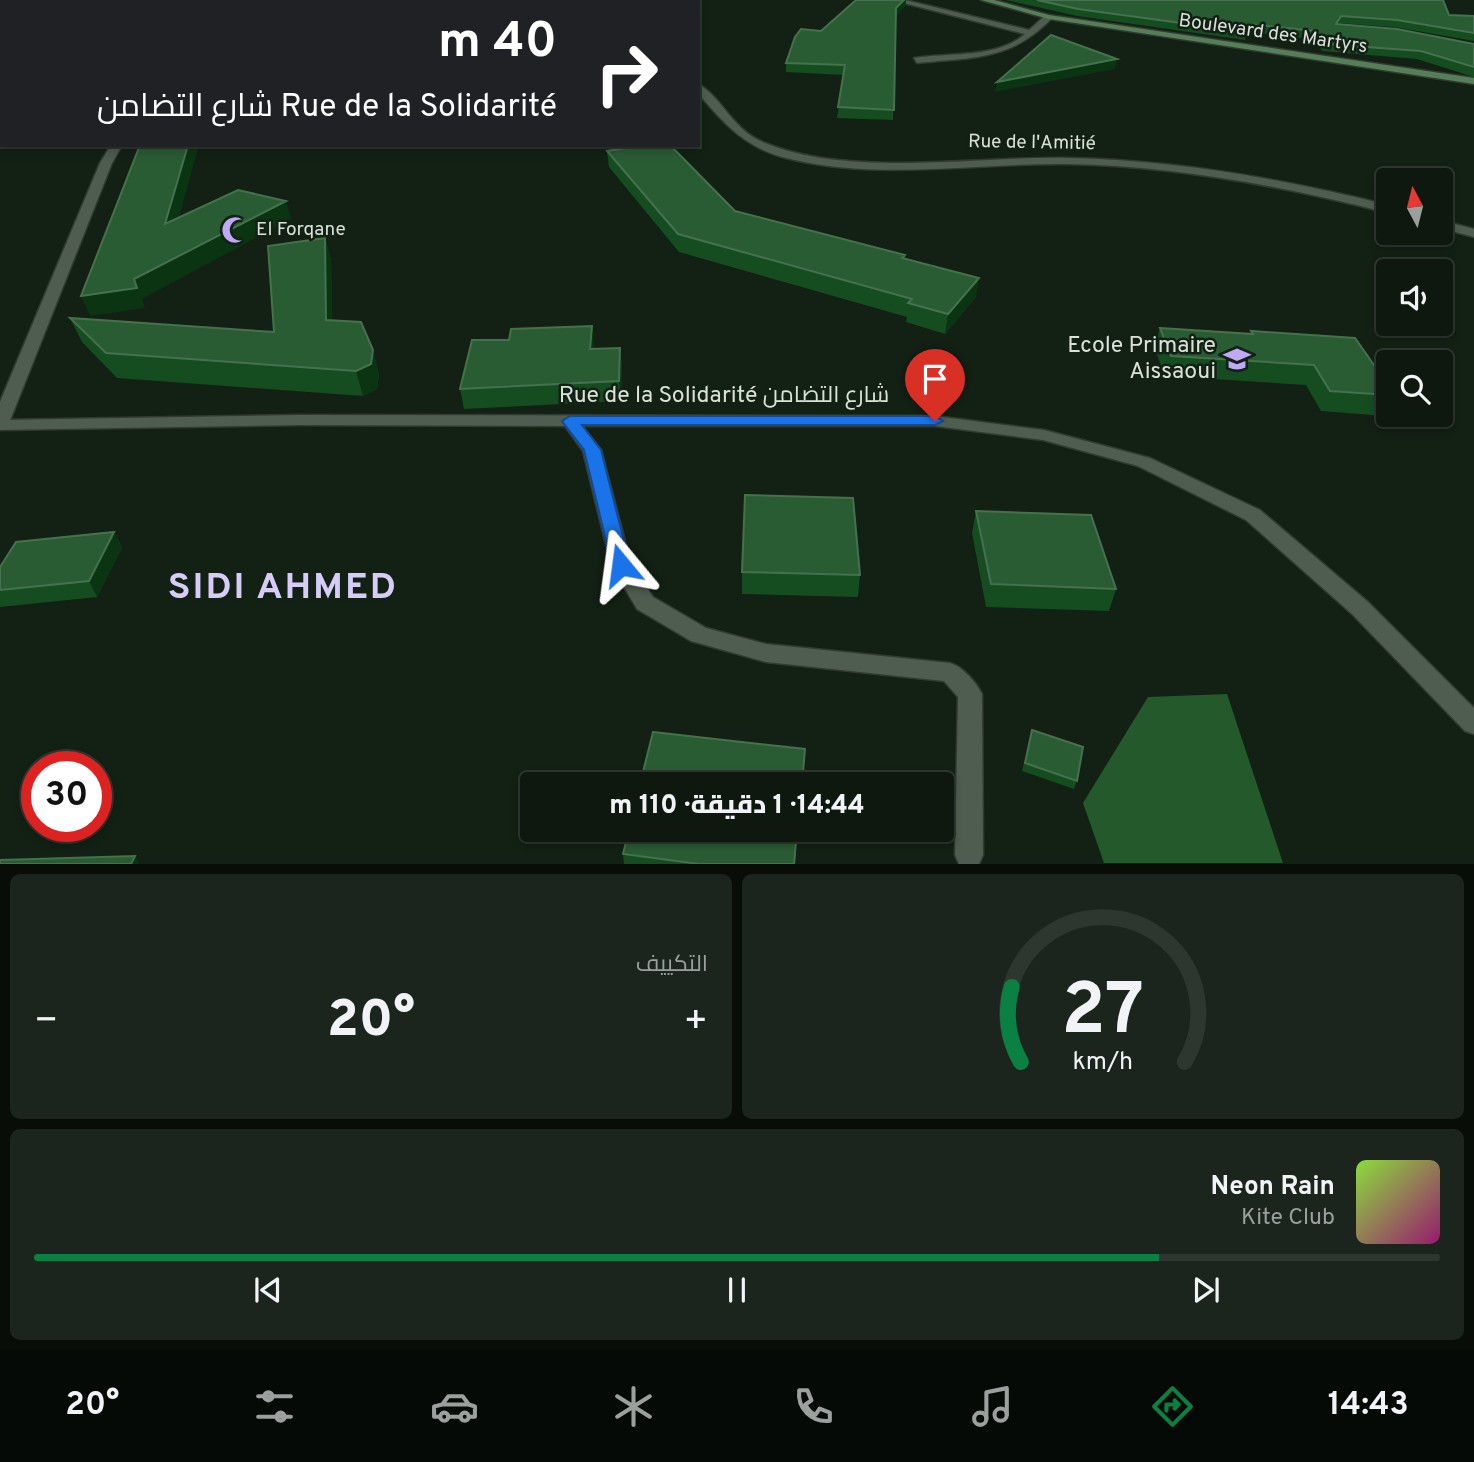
<!DOCTYPE html>
<html lang="ar">
<head>
<meta charset="utf-8">
<style>
  body { margin:0; font-family:Overpass,Cairo,sans-serif; background:#1c251d; color:#f1f3f6; direction:rtl; height:100vh; display:flex; flex-direction:column; font-size:26px; white-space:nowrap }
  * { box-sizing:border-box; margin:0 }
  p { font-size:23px; color:#9ba09e }
  .icon { flex:none; width:38px; height:38px; fill:none; stroke:currentColor; stroke-width:2; stroke-linecap:round; stroke-linejoin:round }
  .map { position:relative; height:864px; overflow:hidden; direction:ltr }
  .sheet { display:flex; flex-direction:column; gap:10px; padding:10px; background:#080d08; flex:1 }
  .sheet>* { flex:none }
  .guide { position:absolute; left:0px; top:0px; width:700px; height:147px; box-shadow:0 4px 10px #0003,0 0 0 2px #2e372f; direction:rtl; background:#202124; color:#fff; overflow:hidden }
  .needle { width:46px; rotate:353deg }
  .controls { position:absolute; left:1376px; top:168px; display:grid; gap:14px }
  .controls a { display:grid; place-items:center; width:77px; height:77px; border-radius:7px; background:#0e180f; box-shadow:0 4px 10px #0003,0 0 0 2px #2e372f; font-size:35px }
  .speed { position:absolute; left:21px; top:751px; display:flex; gap:14px; font-size:35px; font-weight:700; text-align:center }
  .speed>* { display:grid; place-content:center; width:91px; height:91px; border-radius:50%; background:#0e180f; box-shadow:0 4px 10px #0003,0 0 0 2px #2e372f; line-height:1 }
  .speed .limit { border:10px solid #d22; background:#fff; color:#111 }
  .pin { position:absolute; display:grid; place-items:center; width:60px; height:60px; color:#fff; margin:-72px -30px; border-radius:50% 50% 50% 0; rotate:-45deg; box-shadow:0 0 7px #0007 }
  .pin .icon { rotate:45deg }
  .me { position:absolute; width:77px; margin:-38px; rotate:344deg; stroke-linejoin:round; filter:drop-shadow(0 0 5px #0008) }
  .turn { display:flex; align-items:center; gap:24px; height:147px; padding:0 28px; font-size:32px }
  .turn .icon { width:91px; height:91px; stroke-width:2.5 }
  .turn b { display:block; font-size:49px; line-height:60px }
  .big { font-size:52px; font-weight:800; line-height:1.1 }
  .sheet .card { flex:1; display:flex; flex-direction:column; justify-content:center; gap:10px; min-width:0; padding:0 24px; border-radius:10px; background:#1c251d }
  .sheet .dial { align-items:center; gap:0 }
  .dial svg { height:182px; overflow:visible; fill:none; stroke:#2e372f; stroke-width:7; stroke-linecap:round; text-anchor:middle }
  .dial text { fill:#f1f3f6; stroke:none }
  .song { display:flex; align-items:center; gap:21px }
  .cover { width:84px; height:84px; border-radius:10px; background:linear-gradient(135deg,hsl(90 70% 55%),hsl(320 70% 35%)) }
  .played { height:7px; border-radius:4px; background:linear-gradient(90deg,#0b8043 80%,#2e372f 80%) }
  .keys { display:flex; justify-content:space-around; direction:ltr }
  .heat { display:flex; justify-content:space-between; align-items:center; font-size:38px; direction:ltr }
  .sheet .tiles { flex:1; display:grid; gap:10px; grid-template-columns:1fr 1fr }
  .card:last-child { grid-column:span 2 }
  .trip { position:absolute; left:520px; top:772px; width:434px; height:70px; border-radius:7px; background:#0e180f; box-shadow:0 4px 10px #0003,0 0 0 2px #2e372f; font-weight:800; line-height:70px; text-align:center; direction:rtl }
  .dock { display:flex; height:112px; justify-content:space-around; align-items:center; background:#060a06; color:#9ba09e }
  .dock .icon { width:49px; height:49px }
  .dock .active { color:#0b8043 }
  .dock b { font-size:32px; color:#f1f3f6 }
  .map>svg:first-child { display:block }
  .forest { fill:#245a2b }
  .lines { fill:none; stroke-linecap:round; stroke-linejoin:round }
  .minor-casing { stroke:#313a31; stroke-width:3 }
  .tertiary-casing { stroke:#313a31; stroke-width:3 }
  .secondary-casing { stroke:#313a31; stroke-width:3 }
  .minor { fill:#4e5d4f; fill-rule:evenodd }
  .tertiary { fill:#4e5d4f; fill-rule:evenodd }
  .secondary { fill:#567e59; fill-rule:evenodd }
  .wall { fill:#154c20 }
  .shaded-wall { fill:#0b3413 }
  .building { fill:#2a5c34; stroke:#45714e; stroke-width:2 }
  .route { fill:#1a73e8; stroke:#114b97; stroke-width:2 }
  .labels { text-anchor:middle; dominant-baseline:central; stroke-width:5; stroke-linejoin:round; paint-order:stroke }
  .far-street-label { font-size:19px; fill:#d9e2d9; stroke:#132014 }
  .far-poi-label { font-size:19px; fill:#d9e2d9; stroke:#132014; text-anchor:start }
  .poi-label { font-size:23px; fill:#d9e2d9; stroke:#132014; text-anchor:end }
  .street-label { font-size:23px; fill:#d9e2d9; stroke:#132014 }
  .near-district-label { font-size:37px; font-weight:bold; letter-spacing:2px; fill:#d6ccf7; stroke:#132014 }
</style>
</head>
<body>
<div class="map">
<svg width="1474" height="864" viewBox="0 0 1474 864">
  <rect width="100%" height="100%" fill="#132014"/>
  <path class="forest" d="M1227,694l56,169h-179l-21,-60 65,-106z"/>
  <g class="lines">
    <defs>
      <path id="minor" d="M458,0h28l3,2h-29z
        M892,0h13l124,30 17,-15 7,2c-42,44 -79,40 -136,46l-3,-5c35,-6 82,1 111,-24z
        M698,84c23,12 35,47 67,59 85,35 212,13 304,15 108,2 214,21 319,47v8c-105,-27 -212,-47 -321,-49 -92,-1 -191,17 -281,-6 -40,-10 -62,-34 -88,-65z
        M1440,220l34,9v8l-34,-9z
        M299,415l636,1 109,14 106,28 110,52 108,92 106,106v26l-9,-3 -113,-117 -106,-94 -108,-54 -95,-26 -108,-14h-353l19,24 30,114 22,33 53,31 60,16 184,19c13,4 26,19 32,31l1,161 -4,9h-20l-4,-9 3,-158 -14,-16 -178,-19 -75,-21 -54,-32 -26,-44 -28,-114 -18,-25 -266,-1 -299,5v-10z"/>
      <path id="tertiary" d="M111,145h11l-10,18 -103,260 -9,5v-26l100,-239z"/>
      <path id="secondary" d="M981,0h13l55,15 425,63v6l-425,-65z"/>
    </defs>
    <use href="#minor" class="minor-casing"/>
    <use href="#tertiary" class="tertiary-casing"/>
    <use href="#secondary" class="secondary-casing"/>
    <use href="#minor" class="minor"/>
    <use href="#tertiary" class="tertiary"/>
    <use href="#secondary" class="secondary"/>
  </g>
  <path class="wall" d="M0,0h452l-1,2h-449v27h-2z
    M856,0h50l-1,6 -9,10 -3,104 -56,-2 7,-43 -58,-3v-9z
    M1006,0h437l6,15 25,1v25l-80,-14 -56,-4v1l136,20v33l-57,-18 -95,-8 -9,-12 -65,-7 -3,8 -168,-24z
    M2,39v60l-2,-1v-58z
    M607,151l128,60 170,44v4l71,38 -31,37 -39,-12 1,-5 -228,-65 -70,-85z
    M325,238l6,22 1,60 41,30 6,25 -2,14 -14,7 -246,-18 -35,-36 -12,-24 204,14z
    M1160,328l90,6 1,-3 137,54v25l-3,6 -64,-5 -15,-26 -141,-9 -11,-29z
    M594,345l-1,4 27,-1 2,20 -1,33 -157,8 -4,-20z
    M976,511l140,78 -7,22 -123,-4 -14,-74z
    M114,532l8,16 -25,49 -97,10v-40z
    M742,572l118,3 -2,22 -116,-3z
    M1030,738l47,43 -3,8 -52,-18z
    M629,830h169l-3,34h-171l-1,-10z"/>
  <path class="shaded-wall" d="M440,0h12l-1,2h-12z
    M611,0h27l-7,2h-27z
    M904,0h2l-1,6 -10,11 1,-9z
    M1117,59l-2,10 -120,23 2,-10z
    M188,145h11l-27,98 -7,-19z
    M286,201l5,18 -149,80 3,9 -55,8 -9,-20z
    M325,238l6,22 2,84 -7,-24z
    M979,278l-3,19 -31,37 3,-20z
    M592,326l2,19 -2,24 -2,-20z
    M620,348l2,20 -1,33 -2,-20z
    M373,350l6,25 -2,14 -14,7 -7,-25z
    M114,532l8,16 -25,49 -8,-16z
    M135,856l5,8h-9z"/>
  <path class="building" d="M0,0h440l-1,2h-437v14h-2z
    M489,0h122l-7,2h-122z
    M856,0h48l-8,8 -2,102 -56,-3 7,-42 -59,-2 9,-26 6,-8 20,2z
    M1037,0h406l6,15 25,1v17l-77,-13 -56,-4 -5,8 61,5 77,15v23l-53,-16 -96,-7 -10,-13 -66,-7 -1,8 -170,-23z
    M1051,35l66,24 -120,23z
    M2,39v48l-2,-1v-46z
    M140,145h48l-23,79 73,-34 48,11 -152,78 3,9 -56,8z
    M644,145h26l65,66 170,44 -3,3 77,20 -31,36 -40,-11 4,-4 -234,-65 -71,-83z
    M325,238l1,82 35,2 12,28 -2,14 -15,7 -250,-18 -36,-35 204,14 -6,-86z
    M592,326l-2,23 30,-1 -1,33 -159,8 12,-49h37l2,-11z
    M1160,328l93,6 -2,-3 104,7 33,47v10l-58,-4 -16,-26 -143,-9z
    M745,495l108,3 7,77 -118,-3z
    M976,511l115,4 25,74 -125,-5z
    M114,532l-25,49 -89,9v-23l16,-25z
    M1032,730l51,17 -6,34 -52,-18z
    M653,732l152,17 -3,35h-162z
    M629,830h168l-3,34h-95l-76,-10z
    M135,856l-4,8h-131v-4z"/>
  <path class="route" d="M570,416h365l8,5 -8,4h-353l19,25 29,115 -9,7 -9,-7 -28,-115 -22,-29z"/>
  <defs>
    <symbol id="mosque-bare" viewBox="-9 -9 18 18"><path d="M3.5-4.9A6 6 0 1 0 3.5 4.9A5 5 0 1 1 3.5-4.9Z" fill="#bda9f5" stroke="#132014" stroke-width="2.5" paint-order="stroke"/></symbol>
    <symbol id="school-bare" viewBox="-9 -9 18 18"><path d="M0-5L7-2L0 1L-7-2ZM-4 1L0 2.5L4 1V4Q0 6-4 4Z" fill="#bda9f5" stroke="#132014" stroke-width="2.5" paint-order="stroke"/></symbol>
  </defs>
  <g fill-rule="evenodd">
    <use href="#mosque-bare" x="216" y="211" width="38" height="38"/>
    <use href="#school-bare" x="1218" y="340" width="38" height="38"/>
  </g>
  <g class="labels">
    <g class="far-street-label">
      <text transform="translate(1273 34) rotate(8)">Boulevard des Martyrs</text>
      <text transform="translate(1032 143) rotate(1)">Rue de l'Amitié</text>
    </g>
    <g class="far-poi-label">
      <text x="256" y="230">El Forqane</text>
    </g>
    <g class="poi-label">
      <text x="1216" y="346">Ecole Primaire<tspan x="1216" dy="26">Aissaoui</tspan></text>
    </g>
    <g class="street-label">
      <text x="724" y="396">Rue de la Solidarité شارع التضامن</text>
    </g>
    <g class="near-district-label">
      <text x="283" y="588">SIDI AHMED</text>
    </g>
  </g>
</svg>
<div class="controls">
<a><svg class="needle" viewBox="-14 -14 28 28"><path d="M0-13l5 13h-10z" fill="#e53935"/><path d="M0 13l5-13h-10z" fill="#9ba09e"/></svg></a>
<a><svg class="icon" aria-label="sound" viewBox="0 0 24 24"><path d="M4 9h4l5-4v14l-5-4H4zM17 9q2 3 0 6"/></svg></a>
<a><svg class="icon" aria-label="search" viewBox="0 0 24 24"><circle cx="10" cy="10" r="6"/><path d="M15 15l6 6"/></svg></a>
</div>
<div class="speed"><div class="limit">30</div></div>
<div class="pin" style="left:935px;top:421px;background:#d93025"><svg class="icon" aria-label="arrive" viewBox="0 0 24 24"><path d="M6 21V4h12l-3 4 3 4H6"/></svg></div>
<svg class="me" style="left:621px;top:565px" viewBox="-20 -20 40 40"><path d="M0-17L14 15 0 8-14 15z" fill="#1a73e8" stroke="#fff" stroke-width="4"/></svg>
<div class="trip">14:44 · 1 دقيقة · 110 m</div>
<div class="guide">
<div class="turn"><svg class="icon" aria-label="right" viewBox="0 0 24 24"><path d="M7 20v-9h11M14 6l5 5-5 5"/></svg><div><b>40 m</b>Rue de la Solidarité شارع التضامن</div></div>
</div>
</div>
<section class="sheet">
<div class="tiles">
<div class="card dial"><svg viewBox="0 0 100 80">
<path d="M14 69A42 42 0 1 1 86 69"/>
<path d="M14 69A42 42 0 0 1 10 36" stroke="#0b8043"/>
<text x="50" y="56" font-size="32" font-weight="700">27</text>
<text x="50" y="72" font-size="11">km/h</text>
</svg></div>
<div class="card"><p>التكييف</p>
<div class="heat"><a>−</a><b class="big">20°</b><a>+</a></div>
</div>
<div class="card">
<div class="song"><i class="cover"></i><div><b>Neon Rain</b><p>Kite Club</p></div></div>
<div class="played"></div>
<div class="keys"><svg class="icon" aria-label="previous" viewBox="0 0 24 24"><path d="M18 5L8 12l10 7zM5 5v14"/></svg><svg class="icon" aria-label="pause" viewBox="0 0 24 24"><path d="M8 5v14M16 5v14"/></svg><svg class="icon" aria-label="next" viewBox="0 0 24 24"><path d="M6 5l10 7-10 7zM19 5v14"/></svg></div>
</div>
</div>
</section>
<nav class="dock">
<b>14:43</b>
<svg class="icon active" aria-label="directions" viewBox="0 0 24 24"><path d="M12 3l9 9-9 9-9-9zM9 14v-3h6M13 9l2 2-2 2"/></svg>
<svg class="icon" aria-label="music" viewBox="0 0 24 24"><path d="M9 18V5l10-2v13"/><circle cx="6" cy="18" r="3"/><circle cx="16" cy="16" r="3"/></svg>
<svg class="icon" aria-label="phone" viewBox="0 0 24 24"><path d="M5 4h4l2 5-3 2q2 4 5 5l2-3 5 2v4C11 20 4 13 5 4z"/></svg>
<svg class="icon" aria-label="climate" viewBox="0 0 24 24"><path d="M12 3v18M4 7l16 10M4 17L20 7"/></svg>
<svg class="icon" aria-label="car" viewBox="0 0 24 24"><path d="M5 17H2v-5l4-1 3-4h7l3 4 3 1v5h-3M9 17h6M6 11h13"/><circle cx="7" cy="17" r="2"/><circle cx="17" cy="17" r="2"/></svg>
<svg class="icon" aria-label="filters" viewBox="0 0 24 24"><path d="M4 7h16M4 17h16"/><circle cx="9" cy="7" r="2"/><circle cx="15" cy="17" r="2"/></svg>
<b>20°</b>
</nav>
</body>
</html>
